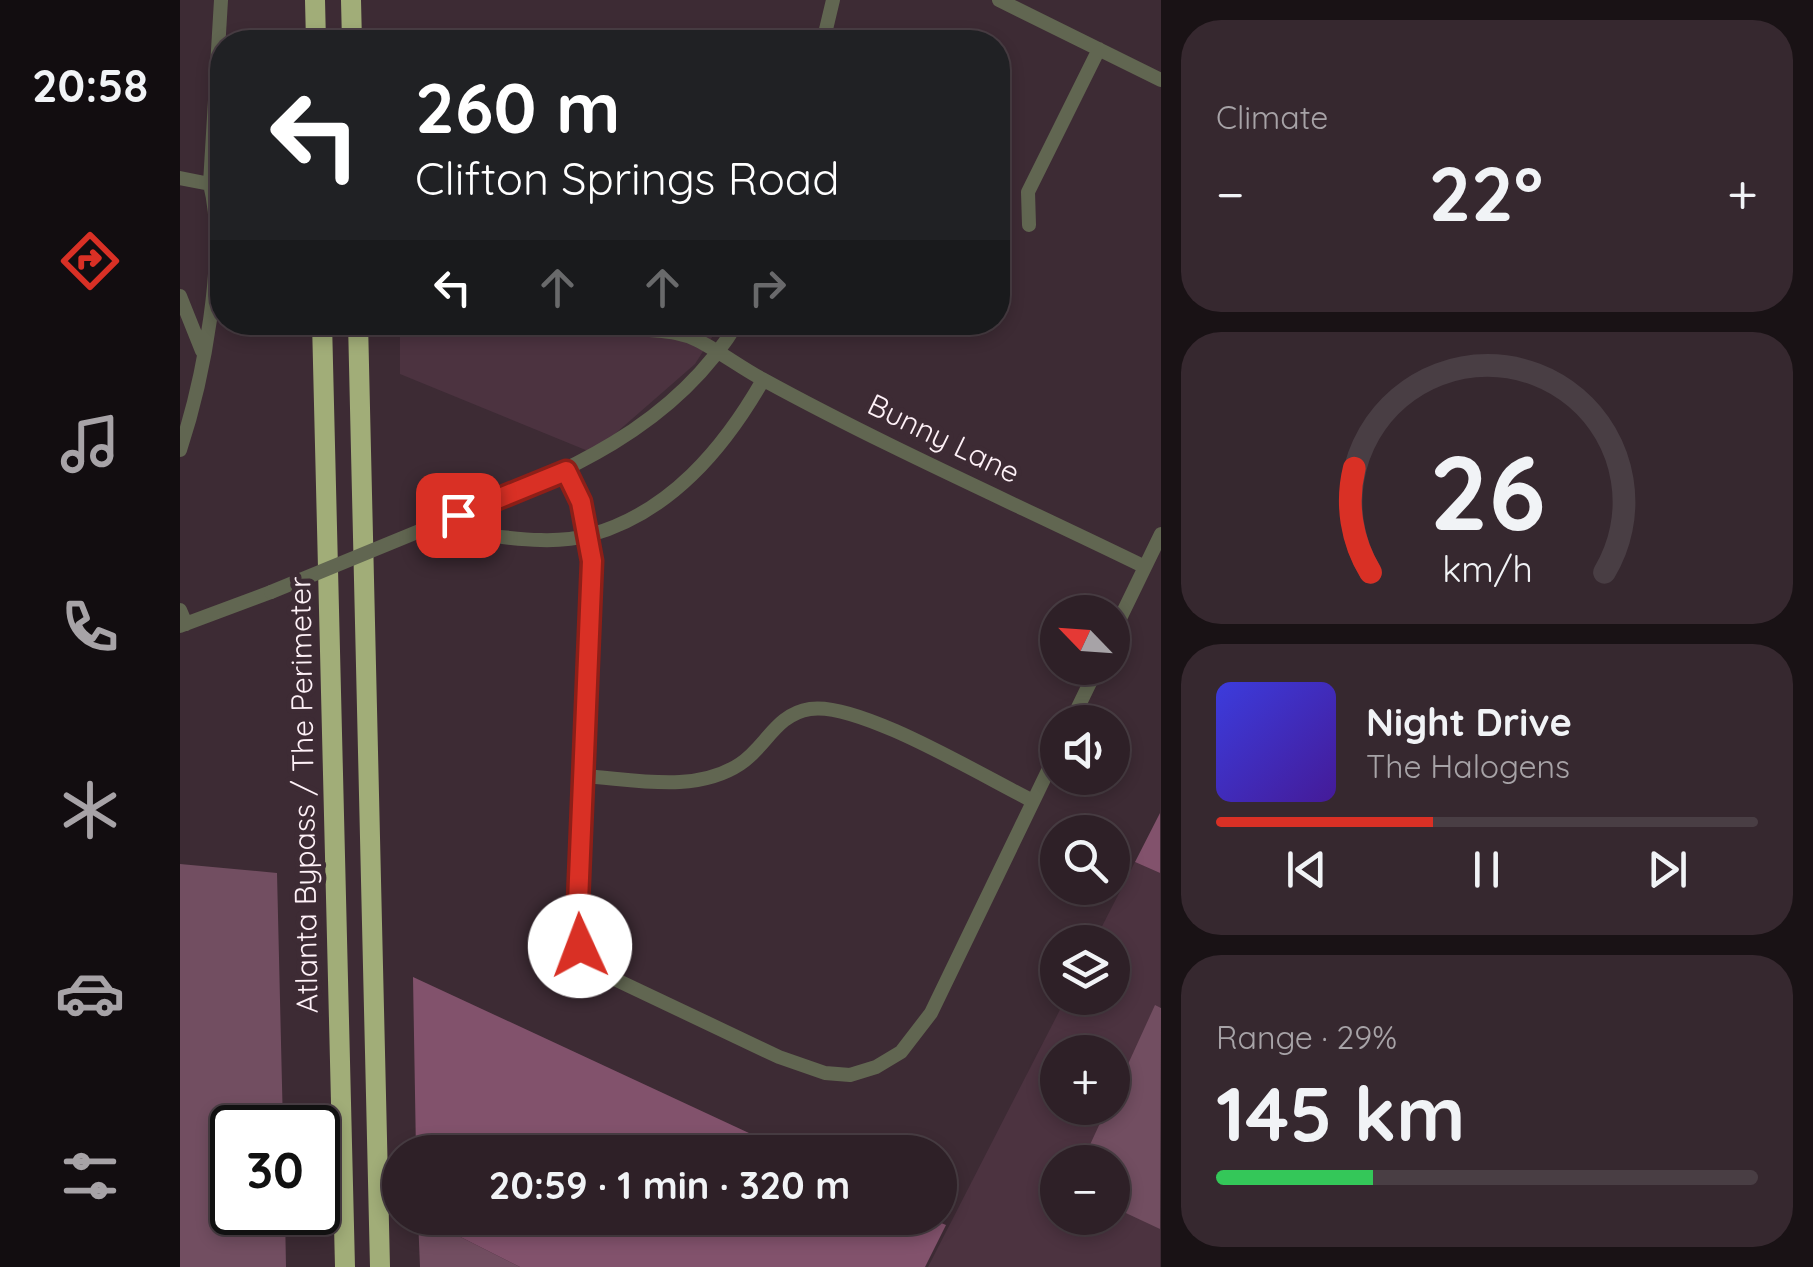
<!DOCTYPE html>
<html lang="en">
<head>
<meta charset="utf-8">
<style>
  body { margin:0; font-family:Quicksand,sans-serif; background:#36282f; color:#f1f3f6; height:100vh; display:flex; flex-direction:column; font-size:38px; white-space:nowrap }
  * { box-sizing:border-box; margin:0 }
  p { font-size:32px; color:#a7a3a7 }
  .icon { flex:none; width:55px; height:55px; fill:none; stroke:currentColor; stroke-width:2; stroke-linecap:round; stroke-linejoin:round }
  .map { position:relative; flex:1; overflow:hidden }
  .sheet { display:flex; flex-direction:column; gap:20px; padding:20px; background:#191215; width:652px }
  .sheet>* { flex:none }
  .guide { position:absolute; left:30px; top:30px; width:800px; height:305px; border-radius:40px; box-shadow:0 5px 15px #0003,0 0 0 2px #493e44; background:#202124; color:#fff; overflow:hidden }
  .needle { width:65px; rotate:295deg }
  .buttons { position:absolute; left:860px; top:595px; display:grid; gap:20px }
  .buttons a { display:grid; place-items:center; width:90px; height:90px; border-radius:50%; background:#2e2027; box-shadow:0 5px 15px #0003,0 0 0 2px #493e44; font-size:50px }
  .speed { position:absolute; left:30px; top:1105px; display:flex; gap:20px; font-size:50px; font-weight:700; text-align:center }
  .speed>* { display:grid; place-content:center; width:130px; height:130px; border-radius:50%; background:#2e2027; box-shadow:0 5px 15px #0003,0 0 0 2px #493e44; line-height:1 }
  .speed .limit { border:5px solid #111; border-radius:15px; background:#fff; color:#111 }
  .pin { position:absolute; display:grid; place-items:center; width:85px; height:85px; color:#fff; margin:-42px; border-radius:20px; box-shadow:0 5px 15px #0006 }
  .me { position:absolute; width:110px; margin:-55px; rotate:358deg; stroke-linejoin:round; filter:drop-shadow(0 0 8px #0008) }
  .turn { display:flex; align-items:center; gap:35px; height:210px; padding:0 40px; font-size:45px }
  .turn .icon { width:130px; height:130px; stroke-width:2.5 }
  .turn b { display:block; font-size:70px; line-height:85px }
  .lanes { display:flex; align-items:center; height:95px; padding:0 40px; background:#0003; justify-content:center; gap:50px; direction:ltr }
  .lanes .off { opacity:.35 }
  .big { font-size:75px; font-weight:700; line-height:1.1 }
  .sheet .tile { flex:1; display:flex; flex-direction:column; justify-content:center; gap:15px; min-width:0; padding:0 35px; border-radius:40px; background:#36282f }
  .sheet .dial { align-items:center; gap:0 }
  .dial svg { height:260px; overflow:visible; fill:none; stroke:#493e44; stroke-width:7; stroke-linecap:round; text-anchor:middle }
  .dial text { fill:#f1f3f6; stroke:none }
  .song { display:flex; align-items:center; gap:30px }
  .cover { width:120px; height:120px; border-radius:15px; background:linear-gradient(135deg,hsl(240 70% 55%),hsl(260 70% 35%)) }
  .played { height:10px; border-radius:5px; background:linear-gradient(90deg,#d93025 40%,#493e44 40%) }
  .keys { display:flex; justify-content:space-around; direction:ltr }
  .heat { display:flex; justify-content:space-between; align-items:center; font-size:55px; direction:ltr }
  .charge { height:15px; border-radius:8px; background:linear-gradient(90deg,#34c759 29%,#493e44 0) }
  .trip { position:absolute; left:202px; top:1135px; width:575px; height:100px; border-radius:50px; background:#2e2027; box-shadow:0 5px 15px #0003,0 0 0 2px #493e44; font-weight:700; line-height:100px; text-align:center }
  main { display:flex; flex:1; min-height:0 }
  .menu { display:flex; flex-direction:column; width:180px; justify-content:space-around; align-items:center; background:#120d10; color:#a7a3a7 }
  .menu .icon { width:70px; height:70px }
  .menu .current { color:#d93025 }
  .menu b { font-size:45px; color:#f1f3f6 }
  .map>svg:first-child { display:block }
  .built { fill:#4c3340; fill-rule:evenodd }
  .green { fill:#724e61 }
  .forest { fill:#82526c }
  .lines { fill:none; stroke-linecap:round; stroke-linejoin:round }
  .minor { stroke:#616651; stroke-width:14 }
  .highway { stroke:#a1ad78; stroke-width:20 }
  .minor-bridge { stroke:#616651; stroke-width:14 }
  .route-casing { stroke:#8d1f18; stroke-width:25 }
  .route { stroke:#d93025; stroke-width:18 }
  .labels { text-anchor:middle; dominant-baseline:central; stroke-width:10; stroke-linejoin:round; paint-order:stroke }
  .street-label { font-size:30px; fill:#fef1f7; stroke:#3d2b34 }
</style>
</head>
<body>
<main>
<nav class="menu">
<b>20:58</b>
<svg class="icon current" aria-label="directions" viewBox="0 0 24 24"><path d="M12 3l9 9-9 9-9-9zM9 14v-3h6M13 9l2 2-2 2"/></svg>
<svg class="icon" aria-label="music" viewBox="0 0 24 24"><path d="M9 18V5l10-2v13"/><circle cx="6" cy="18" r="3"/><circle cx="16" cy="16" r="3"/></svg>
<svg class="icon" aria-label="phone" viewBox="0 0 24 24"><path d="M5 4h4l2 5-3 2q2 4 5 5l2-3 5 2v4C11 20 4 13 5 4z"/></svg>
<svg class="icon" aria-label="climate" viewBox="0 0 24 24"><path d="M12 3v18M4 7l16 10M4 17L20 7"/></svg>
<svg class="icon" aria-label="car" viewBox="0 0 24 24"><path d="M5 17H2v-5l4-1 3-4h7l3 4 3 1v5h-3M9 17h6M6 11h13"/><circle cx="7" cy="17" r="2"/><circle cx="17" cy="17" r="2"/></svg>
<svg class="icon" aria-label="filters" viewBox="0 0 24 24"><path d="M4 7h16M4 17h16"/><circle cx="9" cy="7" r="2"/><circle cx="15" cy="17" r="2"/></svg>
</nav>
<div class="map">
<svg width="981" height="1267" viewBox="0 0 981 1267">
  <rect width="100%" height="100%" fill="#3d2b34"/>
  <path class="built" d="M220,323h321l-26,41 -102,89 -193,-79z
    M955,862l25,11v394h-232l138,-269h46v-56h-18zM878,1052h54v56h-54zM878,1162h54v56h-54z"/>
  <path class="green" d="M0,864l97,9 6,254 -51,1v84l53,1 1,54h-106z
    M975,1005l6,3 -1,221 -47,-22 -1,-45h-30l25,-54h5l1,-11z
    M238,1218h5l97,49h-100z"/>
  <path class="forest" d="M980,813v60l-25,-11z
    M233,977l377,175h-374z
    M243,1218h506l17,7 -21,42h-405z"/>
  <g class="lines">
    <path class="minor" d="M819,0l162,80
      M643,42l10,-42
      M0,178l30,6
      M849,225l-1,-33 71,-143
      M0,296l22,55
      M437,322c26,13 53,4 80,18 22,11 43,27 65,39 124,68 256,126 383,188
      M0,450c23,-69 48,-196 30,-266l11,-184
      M386,471l15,31 11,59 -15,366 3,20 26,28 173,82 46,16 25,2 26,-8 25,-15 30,-39 127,-263
      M242,530c120,-49 246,-91 316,-208
      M295,534c37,4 79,11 115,1 80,-22 134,-87 173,-155
      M0,610l6,14
      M0,626l91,-34
      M932,635l49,-101
      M891,722l26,-54
      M403,776c50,3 112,18 157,-12 26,-17 36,-50 70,-55 49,-8 174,68 223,92"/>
    <path class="highway" d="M135,0l1,42
      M171,0l1,42
      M142,322l23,945
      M178,322l22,945"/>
    <path class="minor-bridge" d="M91,592l151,-62"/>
  </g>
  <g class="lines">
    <defs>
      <path id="route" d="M278,515l108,-44 15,31 11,59 -15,366 3,19"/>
    </defs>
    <use href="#route" class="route-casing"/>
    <use href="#route" class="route"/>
  </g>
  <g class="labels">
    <g class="street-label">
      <text transform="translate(764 438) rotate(26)">Bunny Lane</text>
      <text transform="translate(123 795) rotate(-91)">Atlanta Bypass / The Perimeter</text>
    </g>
  </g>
</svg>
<div class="buttons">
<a><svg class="needle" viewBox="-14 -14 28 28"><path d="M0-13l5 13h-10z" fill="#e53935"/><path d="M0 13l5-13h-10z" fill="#a7a3a7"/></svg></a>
<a><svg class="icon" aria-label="sound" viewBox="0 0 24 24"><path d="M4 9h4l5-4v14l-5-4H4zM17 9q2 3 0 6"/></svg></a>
<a><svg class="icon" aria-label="search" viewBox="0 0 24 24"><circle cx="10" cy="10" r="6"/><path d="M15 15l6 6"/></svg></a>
<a><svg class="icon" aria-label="layers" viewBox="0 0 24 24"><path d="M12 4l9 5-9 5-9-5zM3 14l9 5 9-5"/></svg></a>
<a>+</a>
<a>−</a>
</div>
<div class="speed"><div class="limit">30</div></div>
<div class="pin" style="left:278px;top:515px;background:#d93025"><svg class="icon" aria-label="arrive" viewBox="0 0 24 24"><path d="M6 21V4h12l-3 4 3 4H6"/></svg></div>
<svg class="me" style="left:400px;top:946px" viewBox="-20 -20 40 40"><circle r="19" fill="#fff"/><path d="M0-13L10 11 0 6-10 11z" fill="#d93025"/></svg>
<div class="trip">20:59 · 1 min · 320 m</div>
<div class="guide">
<div class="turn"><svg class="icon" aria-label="left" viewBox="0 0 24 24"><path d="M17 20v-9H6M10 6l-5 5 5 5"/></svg><div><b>260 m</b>Clifton Springs Road</div></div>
<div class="lanes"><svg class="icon" aria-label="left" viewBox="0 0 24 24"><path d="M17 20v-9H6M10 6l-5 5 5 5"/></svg><svg class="icon off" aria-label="ahead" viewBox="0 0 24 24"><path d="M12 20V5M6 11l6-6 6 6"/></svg><svg class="icon off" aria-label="ahead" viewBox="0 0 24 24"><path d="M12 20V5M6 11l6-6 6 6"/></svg><svg class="icon off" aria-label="right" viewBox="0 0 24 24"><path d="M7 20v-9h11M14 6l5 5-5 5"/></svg></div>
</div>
</div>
<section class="sheet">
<div class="tile"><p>Climate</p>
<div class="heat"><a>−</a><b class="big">22°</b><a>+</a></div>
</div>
<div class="tile dial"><svg viewBox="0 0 100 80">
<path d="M14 69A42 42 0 1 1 86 69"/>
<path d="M14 69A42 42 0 0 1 9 37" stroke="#d93025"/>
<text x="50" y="56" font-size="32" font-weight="700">26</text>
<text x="50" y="72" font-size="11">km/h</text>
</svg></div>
<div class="tile">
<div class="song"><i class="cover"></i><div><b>Night Drive</b><p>The Halogens</p></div></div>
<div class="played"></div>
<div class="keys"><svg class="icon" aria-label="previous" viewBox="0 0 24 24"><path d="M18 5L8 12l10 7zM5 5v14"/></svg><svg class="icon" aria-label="pause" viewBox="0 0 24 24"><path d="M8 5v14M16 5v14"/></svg><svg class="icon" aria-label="next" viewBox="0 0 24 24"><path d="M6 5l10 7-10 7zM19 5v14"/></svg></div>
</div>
<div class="tile"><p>Range · 29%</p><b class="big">145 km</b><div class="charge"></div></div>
</section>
</main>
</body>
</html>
